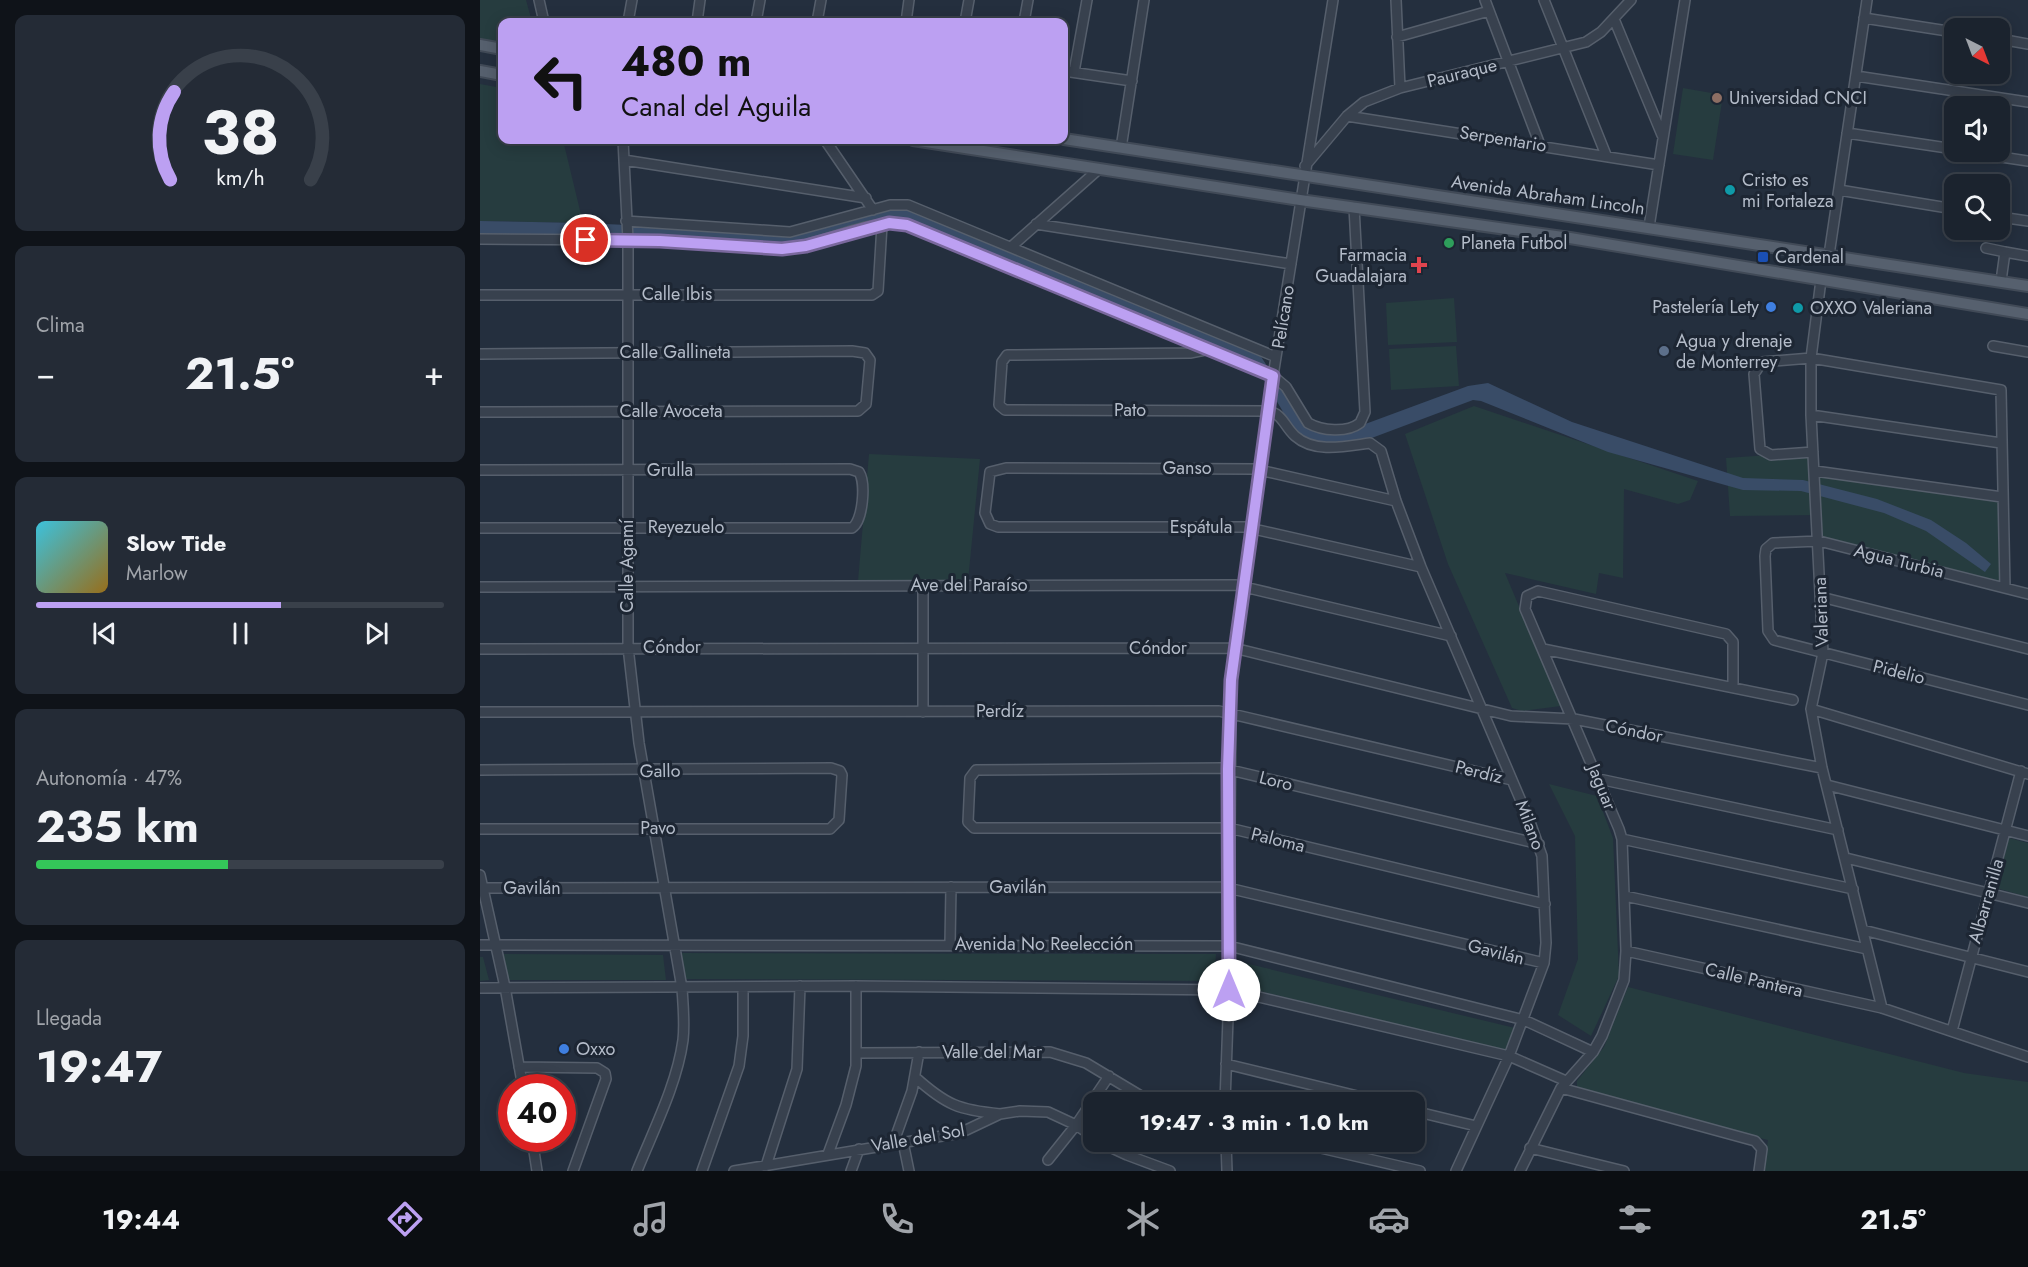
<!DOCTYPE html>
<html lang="es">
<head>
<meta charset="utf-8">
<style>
  body { margin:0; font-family:Jost,sans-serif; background:#242b36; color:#f1f3f6; height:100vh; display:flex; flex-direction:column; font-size:22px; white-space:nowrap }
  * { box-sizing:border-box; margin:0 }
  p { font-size:20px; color:#a0a4aa }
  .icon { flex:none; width:33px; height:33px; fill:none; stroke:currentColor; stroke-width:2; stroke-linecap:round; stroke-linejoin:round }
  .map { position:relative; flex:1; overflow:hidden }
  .side { display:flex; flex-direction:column; gap:15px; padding:15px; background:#0f1319; width:480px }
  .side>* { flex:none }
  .top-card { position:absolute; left:18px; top:18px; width:570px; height:126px; border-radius:12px; box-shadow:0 3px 15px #0003,0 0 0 2px #39404a; background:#bca0f2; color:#111; overflow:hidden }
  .needle { width:39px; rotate:138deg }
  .fabs { position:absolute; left:1464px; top:18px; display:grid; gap:12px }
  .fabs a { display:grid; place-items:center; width:66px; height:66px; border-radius:12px; background:#1b232e; box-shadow:0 3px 15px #0003,0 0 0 2px #39404a; font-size:30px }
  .speed { position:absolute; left:18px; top:1074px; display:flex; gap:12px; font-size:30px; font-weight:700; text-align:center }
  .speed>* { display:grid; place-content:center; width:78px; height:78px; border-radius:50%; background:#1b232e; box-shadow:0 3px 15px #0003,0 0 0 2px #39404a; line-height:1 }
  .speed .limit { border:9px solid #d22; background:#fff; color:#111 }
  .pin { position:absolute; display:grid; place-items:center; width:51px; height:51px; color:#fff; margin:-26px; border:3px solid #fff; border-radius:50%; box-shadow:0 2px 6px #0007 }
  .me { position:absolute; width:66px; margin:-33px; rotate:0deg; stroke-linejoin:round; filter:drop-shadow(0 0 4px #0008) }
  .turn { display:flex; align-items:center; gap:21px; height:126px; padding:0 24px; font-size:27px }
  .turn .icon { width:78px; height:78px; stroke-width:2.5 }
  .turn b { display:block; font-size:42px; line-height:51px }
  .big { font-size:45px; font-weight:700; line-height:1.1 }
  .side .card { flex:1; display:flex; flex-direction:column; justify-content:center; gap:9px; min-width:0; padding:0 21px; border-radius:12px; background:#242b36 }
  .side .dial { align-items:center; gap:0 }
  .dial svg { height:156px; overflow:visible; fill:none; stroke:#39404a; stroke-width:7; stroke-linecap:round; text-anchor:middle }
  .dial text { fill:#f1f3f6; stroke:none }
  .song { display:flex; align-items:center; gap:18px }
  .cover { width:72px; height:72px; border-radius:9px; background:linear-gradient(135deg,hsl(190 70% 55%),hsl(40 70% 35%)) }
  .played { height:6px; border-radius:3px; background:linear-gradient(90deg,#bca0f2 60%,#39404a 60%) }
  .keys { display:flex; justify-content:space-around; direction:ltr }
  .heat { display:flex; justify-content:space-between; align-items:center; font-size:33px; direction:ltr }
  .charge { height:9px; border-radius:4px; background:linear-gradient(90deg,#34c759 47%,#39404a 0) }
  .trip { position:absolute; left:603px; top:1092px; width:342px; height:60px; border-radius:12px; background:#1b232e; box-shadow:0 3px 15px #0003,0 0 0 2px #39404a; font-weight:700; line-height:60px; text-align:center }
  .dock { display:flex; height:96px; justify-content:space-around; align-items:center; background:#0b0e12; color:#a0a4aa }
  .dock .icon { width:42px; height:42px }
  .dock .selected { color:#bca0f2 }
  .dock b { font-size:27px; color:#f1f3f6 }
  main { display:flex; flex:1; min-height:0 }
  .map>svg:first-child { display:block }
  .green { fill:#263c3f }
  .water { fill:#394c67 }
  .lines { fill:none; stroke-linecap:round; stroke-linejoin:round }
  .minor-casing { stroke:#565f6c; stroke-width:12 }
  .major-casing { stroke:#414a57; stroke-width:14 }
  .minor { stroke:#38414e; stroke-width:9 }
  .major { stroke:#56606e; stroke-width:10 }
  .route-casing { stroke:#7a689d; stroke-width:15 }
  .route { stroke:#bca0f2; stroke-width:10 }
  .education-dot { fill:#8d6e63; stroke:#1d2633; stroke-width:2 }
  .culture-dot { fill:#0f9aa8; stroke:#1d2633; stroke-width:2 }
  .leisure-dot { fill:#2e9e5b; stroke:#1d2633; stroke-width:2 }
  .transit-dot { fill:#1a4fb4; stroke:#1d2633; stroke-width:2 }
  .health-dot { fill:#e0444e; stroke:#1d2633; stroke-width:2 }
  .shop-dot { fill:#3f7fe0; stroke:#1d2633; stroke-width:2 }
  .service-dot { fill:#5c6f8a; stroke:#1d2633; stroke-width:2 }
  .labels { text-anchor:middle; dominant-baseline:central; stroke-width:6; stroke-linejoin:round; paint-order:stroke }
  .street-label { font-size:18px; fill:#b4bcc9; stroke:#1d2633 }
  .poi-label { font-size:18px; fill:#b4bcc9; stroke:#1d2633; text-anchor:start }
</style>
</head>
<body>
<main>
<section class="side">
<div class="card dial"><svg viewBox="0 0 100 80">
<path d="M14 69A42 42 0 1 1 86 69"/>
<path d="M14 69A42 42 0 0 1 16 24" stroke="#bca0f2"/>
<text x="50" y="56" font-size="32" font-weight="700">38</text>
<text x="50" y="72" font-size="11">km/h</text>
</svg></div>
<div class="card"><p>Clima</p>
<div class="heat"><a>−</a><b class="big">21.5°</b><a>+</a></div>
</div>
<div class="card">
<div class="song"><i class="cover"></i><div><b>Slow Tide</b><p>Marlow</p></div></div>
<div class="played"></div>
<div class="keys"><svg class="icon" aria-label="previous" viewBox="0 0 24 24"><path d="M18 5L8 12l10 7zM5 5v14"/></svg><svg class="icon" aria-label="pause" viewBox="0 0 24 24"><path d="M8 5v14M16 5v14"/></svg><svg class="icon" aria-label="next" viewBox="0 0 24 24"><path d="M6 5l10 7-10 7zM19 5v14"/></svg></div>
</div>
<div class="card"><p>Autonomía · 47%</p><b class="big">235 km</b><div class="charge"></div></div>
<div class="card"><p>Llegada</p><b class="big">19:47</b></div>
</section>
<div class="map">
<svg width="1548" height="1171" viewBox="0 0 1548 1171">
  <rect width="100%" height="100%" fill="#242f3e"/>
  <path class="green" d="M0,0h46l6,22h-30v21l-22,-4z
    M0,84l22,4v52h61l20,83 -103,-2z
    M1203,88l40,7 -10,65 -40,-6z
    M974,298l3,44 -69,3 -2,-42z
    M976,346l3,40 -68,4 -2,-41z
    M994,406l224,75 -8,19 -12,4 -54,-15 -1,89 -24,-5 -3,21 -91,-21 56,133 -39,5 -10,-3 -64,-144 -43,-130z
    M1333,452l1,19 188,26 3,91 -186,-47 -2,-26 -87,1 -4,-58z
    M389,454l111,5 -12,122h-110z
    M1069,784l48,12 16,42 6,138 -28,60 -33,-21 20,-56 -3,-123z
    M1529,838l19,5v54l-32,-9z
    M199,953l537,1 -2,27 -532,-2z
    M23,954l160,1 3,25h-160z
    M0,957h3l6,23 -9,1z
    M752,960l283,68 -8,23 -276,-67z
    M1148,987l336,86 64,9v89h-265l5,-31 -191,-48v-11l27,-34z"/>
  <path class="water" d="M420,204l360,151 45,70 36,8 127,-47 20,-3 84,39 171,56 60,2 74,19 54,21 35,23 25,21 -6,8 -59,-41 -42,-18 -83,-22 -58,-1 -18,-5 -117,-33 -127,-51 -8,-1 -128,48 -42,-7 -11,-9 -10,-22 -27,-45 -357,-142 -92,23 -326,-7v-18l103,2 198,9z"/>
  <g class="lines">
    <defs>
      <path id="minor" d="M59,0l5,22
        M916,0l4,88
        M1005,0l55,145
        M1064,0l62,155
        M1384,18l90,14
        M1134,19l48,116
        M148,22l4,-22
        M217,22l3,-22
        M276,22l4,-22
        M337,22l4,-22
        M426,22l3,-22
        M485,22l4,-22
        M544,22l4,-22
        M917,37l92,-26
        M1520,39l28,5
        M584,71l68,10
        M594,72l13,-72
        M1376,76l172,26
        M867,116l312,49
        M1367,133l107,16
        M143,140l5,100v407l11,96 43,245c1,17 3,35 1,52 -6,44 -29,89 -46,131
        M345,140l48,70
        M641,148l23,-148
        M1488,152l60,9
        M144,160l242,38
        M825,166l42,-50 17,-14 36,-14 186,-46 15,-10 30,-32
        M1359,190l115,19
        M1520,217l28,4
        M146,221l164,11 100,-27h18l368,152
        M556,224l255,40
        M1169,227l36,-227
        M0,239l148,1 154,9c40,-3 87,-32 125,-24l366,151 13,11 22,36c14,8 39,10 52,0l5,-11 -11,-205
        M531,247l88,-78
        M1506,248l19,4
        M1349,255l38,-255
        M1341,280l-10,78v57l12,238 -12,56 11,59 60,240
        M1521,281l4,-29 23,4
        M0,295h392l6,-4 4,-66
        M1513,346l35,6
        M730,349l-20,4 -183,2 -5,7 -3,43 6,5 263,1c15,3 16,15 27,25 20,18 52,10 75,7l11,8 15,50 25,66 109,255 12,34 4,87 -2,20 -35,93 -53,115
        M0,354l372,-3 13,2 5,7 -4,44 -8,7 -378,1
        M1331,415l190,28
        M1333,452l-42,3 -11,-6 -6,-75 8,-12 49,-4 190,32 4,198
        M0,470l370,-1 9,3c7,11 4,49 -7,56h-372
        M1335,471l187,26
        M916,501l-141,-32 -249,-1 -16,4 -5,41 5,11 8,3h247l176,40
        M443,585v127
        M0,587l756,-2 215,51
        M1548,594l-209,-53 -46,2 -7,6 -1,7 3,75 6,9 254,65
        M1341,597l207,52
        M0,649l754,-1 277,68 63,3 248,49
        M1063,649l250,51
        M1331,709l217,65
        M0,712l739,-1 293,69
        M0,770l351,-2 9,3 2,4 -3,45 -9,9h-350
        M1119,779l239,51
        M1347,785l201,51
        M1142,839l231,50
        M1059,844l-317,-76 -246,2 -6,8 -2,44 6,6h255l316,76
        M1366,858l182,45
        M0,875l25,112 18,101
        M3,888l741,-1 320,76
        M1145,896l242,53
        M1383,930l165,42
        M470,944l1,-57
        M0,945l749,1 295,74 69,32
        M1146,951l256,57 146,49
        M0,988l376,-2 373,4 280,66 57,25
        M1472,1031l69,-260
        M377,1053l193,-1 36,11 65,39
        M746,1064l156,38
        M39,1067l78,1 8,5 1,6 -33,92
        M435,1077c31,28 44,33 85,37
        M1081,1088l194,53 7,8 -3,22
        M745,1102l4,-112 2,-310 42,-304 60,-376
        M934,1111l62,15
        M52,1138l5,33
        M423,1142l6,29
        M619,1142l28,13 43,16
        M746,1142l1,29
        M815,1142l125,29
        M413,1144l19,-53 7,-39
        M1050,1148l94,23
        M348,1154l18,-49 10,-39v-80
        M568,1160l28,-35 33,-49
        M286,1166l31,-97 3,-83
        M222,1171l37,-105 4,-30v-49
        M254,1171l226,-38 40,-19 20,-3 28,1 28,13 18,12
        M371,1171l8,-22
        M1040,1171l41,-83 32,-36 9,-16 22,-56 2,-29 -4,-112 -3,-10 -94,-220 2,-13 11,-5 188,43 7,8v45"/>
      <path id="major" d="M0,45l22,4
        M0,71l22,4
        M584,139l964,147
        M433,140l387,60 270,38 458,76"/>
    </defs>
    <use href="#minor" class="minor-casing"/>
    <use href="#major" class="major-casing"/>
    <use href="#minor" class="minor"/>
    <use href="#major" class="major"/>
  </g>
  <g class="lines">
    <defs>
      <path id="route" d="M106,240l74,1 122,8 24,-3 83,-23 18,2 366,151 -42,304 -3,89 1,221"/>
    </defs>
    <use href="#route" class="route-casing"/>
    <use href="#route" class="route"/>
  </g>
  <circle class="education-dot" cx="1237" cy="98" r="6"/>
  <g class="culture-dot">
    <circle cx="1250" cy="190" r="6"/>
    <circle cx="1318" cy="308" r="6"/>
  </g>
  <circle class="leisure-dot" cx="969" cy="243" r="6"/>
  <rect class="transit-dot" x="1277" y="251" width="12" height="12" rx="3"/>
  <path class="health-dot" d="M936 256h6v6h6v6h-6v6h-6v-6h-6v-6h6z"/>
  <g class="shop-dot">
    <circle cx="1291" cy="307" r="6"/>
    <circle cx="84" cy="1049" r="6"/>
  </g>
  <circle class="service-dot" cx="1184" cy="351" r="6"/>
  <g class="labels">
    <g class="street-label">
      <text transform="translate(982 73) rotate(-14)">Pauraque</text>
      <text transform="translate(1023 139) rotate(9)">Serpentario</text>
      <text transform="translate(1068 195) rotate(8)">Avenida Abraham Lincoln</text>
      <text x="197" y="294">Calle Ibis</text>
      <text transform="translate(803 317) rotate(-81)">Pelícano</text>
      <text x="195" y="352">Calle Gallineta</text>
      <text x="650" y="410">Pato</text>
      <text x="191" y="411">Calle Avoceta</text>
      <text x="707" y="468">Ganso</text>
      <text x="190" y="470">Grulla</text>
      <text x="206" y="527">Reyezuelo</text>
      <text x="721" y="527">Espátula</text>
      <text transform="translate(1419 561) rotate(14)">Agua Turbia</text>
      <text transform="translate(147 566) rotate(-90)">Calle Agamí</text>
      <text x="489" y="585">Ave del Paraíso</text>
      <text transform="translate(1341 612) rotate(-92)">Valeriana</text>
      <text x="192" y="647">Cóndor</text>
      <text x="678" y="648">Cóndor</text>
      <text transform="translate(1419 672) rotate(14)">Pidelio</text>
      <text x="520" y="711">Perdíz</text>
      <text transform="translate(1154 731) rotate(11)">Cóndor</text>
      <text transform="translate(180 771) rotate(-1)">Gallo</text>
      <text transform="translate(999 772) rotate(14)">Perdíz</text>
      <text transform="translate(796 781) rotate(14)">Loro</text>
      <text transform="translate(1122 787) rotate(68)">Jaguar</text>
      <text transform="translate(1050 825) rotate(69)">Milano</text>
      <text x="178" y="828">Pavo</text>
      <text transform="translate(798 840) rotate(14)">Paloma</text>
      <text x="538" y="887">Gavilán</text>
      <text x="52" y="888">Gavilán</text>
      <text transform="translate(1506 901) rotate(-74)">Albarranilla</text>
      <text x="564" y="944">Avenida No Reelección</text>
      <text transform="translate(1016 952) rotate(14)">Gavilán</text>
      <text transform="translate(1274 980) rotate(13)">Calle Pantera</text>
      <text x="512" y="1052">Valle del Mar</text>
      <text transform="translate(438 1138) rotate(-10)">Valle del Sol</text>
    </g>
    <g class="poi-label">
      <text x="1249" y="98">Universidad CNCI</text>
      <text x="1262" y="180">Cristo es<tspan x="1262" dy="21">mi Fortaleza</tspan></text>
      <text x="981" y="243">Planeta Futbol</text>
      <text x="927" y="255" text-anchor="end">Farmacia<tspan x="927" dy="21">Guadalajara</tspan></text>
      <text x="1295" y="257">Cardenal</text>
      <text x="1279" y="307" text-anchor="end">Pastelería Lety</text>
      <text x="1330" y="308">OXXO Valeriana</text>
      <text x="1196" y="341">Agua y drenaje<tspan x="1196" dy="21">de Monterrey</tspan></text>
      <text x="96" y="1049">Oxxo</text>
    </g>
  </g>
</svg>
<div class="fabs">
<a><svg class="needle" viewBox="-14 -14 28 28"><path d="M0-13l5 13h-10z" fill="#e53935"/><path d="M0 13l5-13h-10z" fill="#a0a4aa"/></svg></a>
<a><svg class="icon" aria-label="sound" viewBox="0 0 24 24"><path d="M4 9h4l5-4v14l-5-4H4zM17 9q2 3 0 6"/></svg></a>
<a><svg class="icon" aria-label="search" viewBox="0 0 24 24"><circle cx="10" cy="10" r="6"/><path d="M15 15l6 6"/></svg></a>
</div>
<div class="speed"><div class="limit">40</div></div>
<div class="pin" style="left:106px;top:240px;background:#d93025"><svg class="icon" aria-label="arrive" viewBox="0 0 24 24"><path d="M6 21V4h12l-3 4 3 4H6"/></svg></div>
<svg class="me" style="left:749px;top:990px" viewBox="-20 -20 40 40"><circle r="19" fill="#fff"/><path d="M0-13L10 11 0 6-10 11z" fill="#bca0f2"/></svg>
<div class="trip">19:47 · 3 min · 1.0 km</div>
<div class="top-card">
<div class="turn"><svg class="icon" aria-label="left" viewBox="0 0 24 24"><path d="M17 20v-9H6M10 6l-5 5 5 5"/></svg><div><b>480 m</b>Canal del Aguila</div></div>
</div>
</div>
</main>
<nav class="dock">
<b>19:44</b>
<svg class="icon selected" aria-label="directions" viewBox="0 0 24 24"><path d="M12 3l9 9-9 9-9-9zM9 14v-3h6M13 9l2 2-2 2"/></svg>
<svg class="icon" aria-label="music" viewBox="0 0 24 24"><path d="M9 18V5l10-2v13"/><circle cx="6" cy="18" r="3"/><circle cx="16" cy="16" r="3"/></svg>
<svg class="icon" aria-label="phone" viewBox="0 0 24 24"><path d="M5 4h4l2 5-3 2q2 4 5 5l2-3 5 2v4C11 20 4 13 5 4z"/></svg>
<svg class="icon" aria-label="climate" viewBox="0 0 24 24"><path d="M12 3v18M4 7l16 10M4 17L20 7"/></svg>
<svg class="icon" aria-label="car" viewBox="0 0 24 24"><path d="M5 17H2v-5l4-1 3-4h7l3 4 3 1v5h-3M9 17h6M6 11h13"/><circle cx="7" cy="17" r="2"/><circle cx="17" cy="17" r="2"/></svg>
<svg class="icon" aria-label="filters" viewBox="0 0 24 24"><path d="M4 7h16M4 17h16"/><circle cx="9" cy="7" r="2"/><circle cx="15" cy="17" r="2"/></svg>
<b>21.5°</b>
</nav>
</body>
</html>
